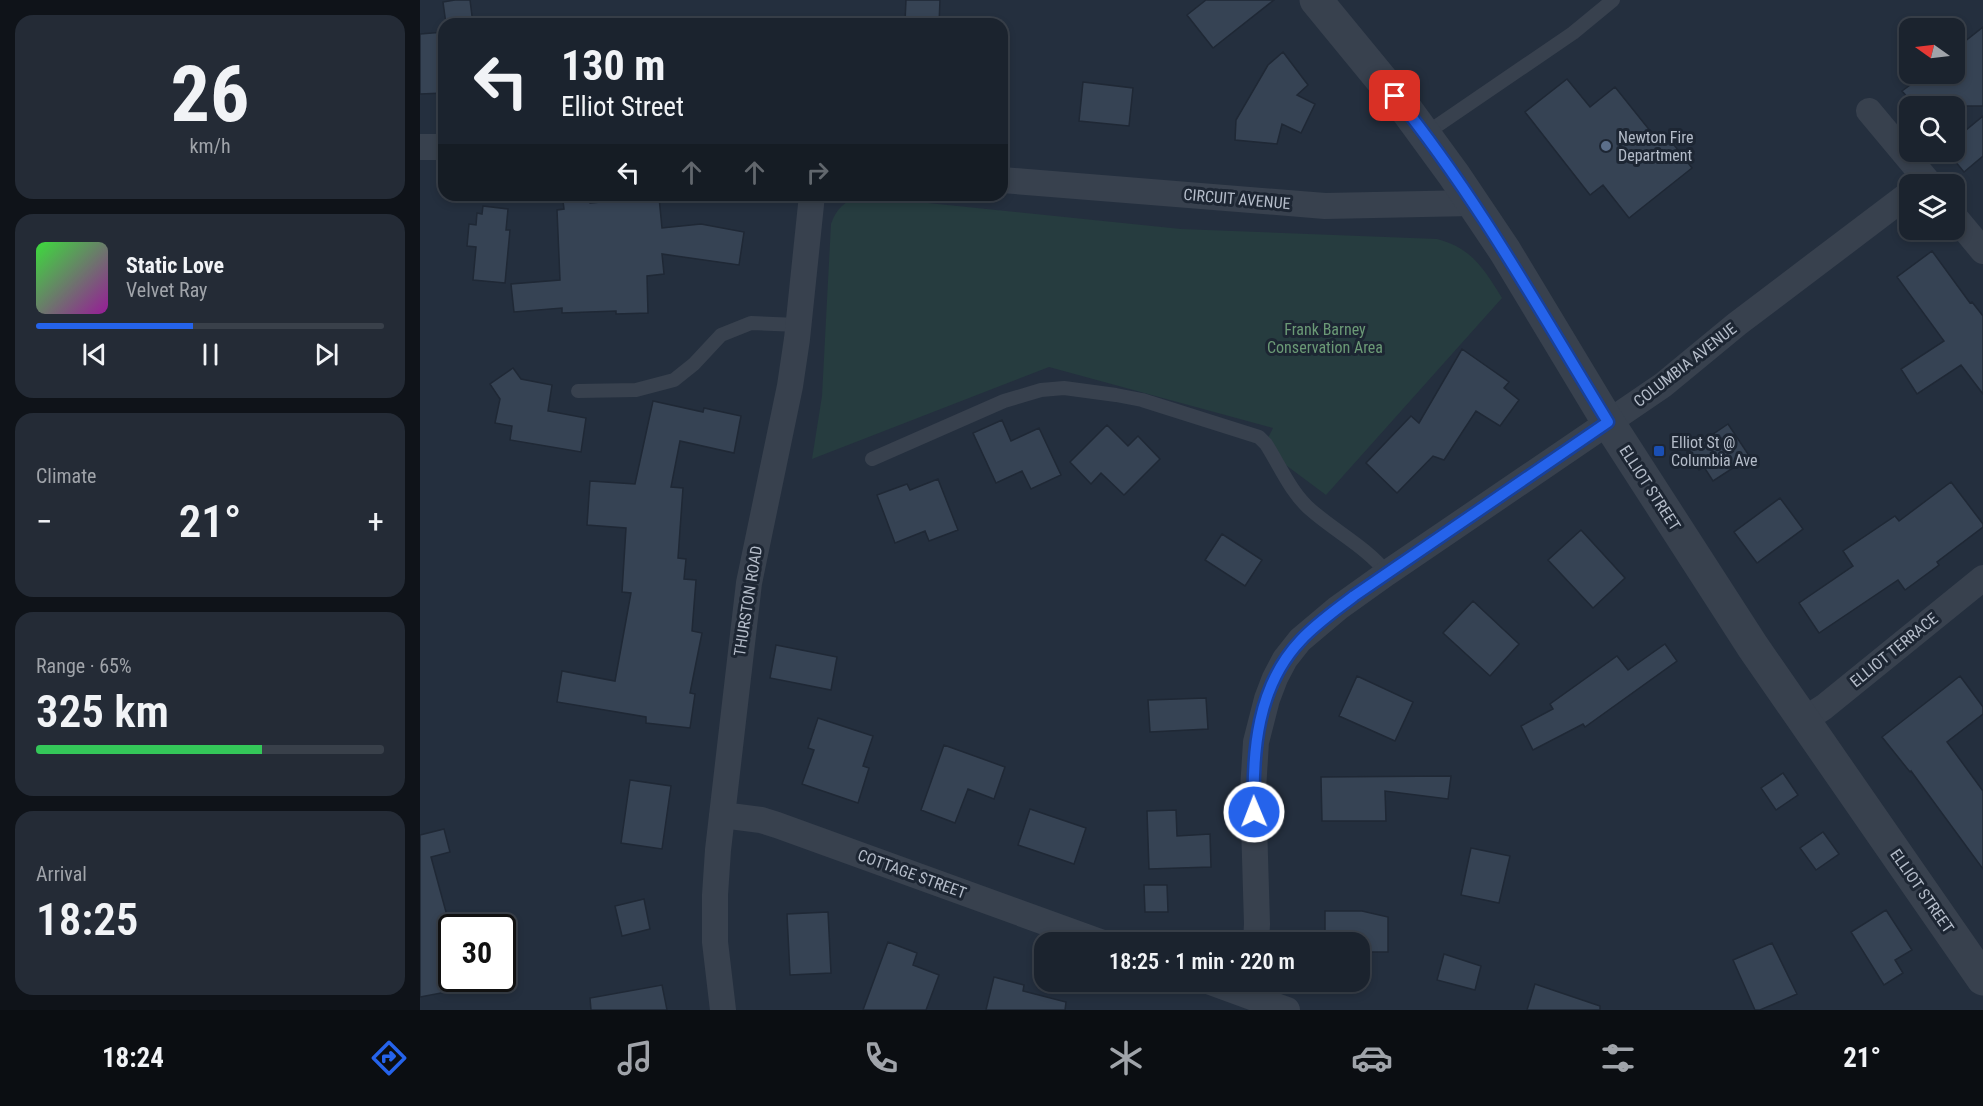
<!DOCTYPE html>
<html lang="en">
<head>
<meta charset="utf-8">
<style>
  body { margin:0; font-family:"Roboto Condensed",sans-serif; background:#242b36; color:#f1f3f6; height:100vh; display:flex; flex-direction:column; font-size:22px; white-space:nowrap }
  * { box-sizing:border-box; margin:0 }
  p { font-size:20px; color:#a0a4aa }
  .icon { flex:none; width:33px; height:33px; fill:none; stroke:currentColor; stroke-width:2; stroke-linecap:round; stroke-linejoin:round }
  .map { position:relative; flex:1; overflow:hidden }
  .side { display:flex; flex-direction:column; gap:15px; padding:15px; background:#0f1319; width:420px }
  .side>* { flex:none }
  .guide { position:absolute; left:18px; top:18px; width:570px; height:183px; border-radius:18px; box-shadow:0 3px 9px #0003,0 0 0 2px #39404a; background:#1b232e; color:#f1f3f6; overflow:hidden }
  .needle { width:39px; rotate:284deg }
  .tools { position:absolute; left:1479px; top:18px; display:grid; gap:12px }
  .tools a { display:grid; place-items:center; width:66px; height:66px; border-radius:12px; background:#1b232e; box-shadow:0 3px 9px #0003,0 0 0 2px #39404a; font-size:30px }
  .speed { position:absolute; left:18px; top:914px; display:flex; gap:12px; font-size:30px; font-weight:700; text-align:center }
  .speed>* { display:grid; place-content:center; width:78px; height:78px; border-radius:50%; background:#1b232e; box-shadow:0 3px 9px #0003,0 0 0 2px #39404a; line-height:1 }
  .speed .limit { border:3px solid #111; border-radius:9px; background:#fff; color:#111 }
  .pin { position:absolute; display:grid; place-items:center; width:51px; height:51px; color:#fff; margin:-26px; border-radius:12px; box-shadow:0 3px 9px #0006 }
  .me { position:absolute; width:66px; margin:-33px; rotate:359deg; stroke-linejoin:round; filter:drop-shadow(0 0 4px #0008) }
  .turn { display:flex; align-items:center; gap:21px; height:126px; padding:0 24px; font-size:27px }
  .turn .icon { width:78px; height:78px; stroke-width:2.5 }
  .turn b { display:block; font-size:42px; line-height:51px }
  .lanes { display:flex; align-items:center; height:57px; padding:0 24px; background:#0003; justify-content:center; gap:30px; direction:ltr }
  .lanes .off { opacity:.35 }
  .big { font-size:45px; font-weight:600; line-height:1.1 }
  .side .tile { flex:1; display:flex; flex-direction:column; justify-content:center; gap:9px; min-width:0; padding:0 21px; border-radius:18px; background:#242b36 }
  .side .dial { align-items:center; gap:0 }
  .dial b { font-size:78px; line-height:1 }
  .song { display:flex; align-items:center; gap:18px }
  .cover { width:72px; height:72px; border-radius:9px; background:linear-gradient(135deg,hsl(120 70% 55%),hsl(300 70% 35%)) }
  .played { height:6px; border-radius:3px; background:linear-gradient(90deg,#2563eb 45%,#39404a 45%) }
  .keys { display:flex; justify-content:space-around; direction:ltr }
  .heat { display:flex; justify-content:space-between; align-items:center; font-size:33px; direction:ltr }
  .charge { height:9px; border-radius:4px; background:linear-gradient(90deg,#34c759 65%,#39404a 0) }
  .trip { position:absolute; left:614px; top:932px; width:336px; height:60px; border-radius:18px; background:#1b232e; box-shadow:0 3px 9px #0003,0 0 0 2px #39404a; font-weight:600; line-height:60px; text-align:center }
  .tabs { display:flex; height:96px; justify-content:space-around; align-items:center; background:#0b0e12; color:#a0a4aa }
  .tabs .icon { width:42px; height:42px }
  .tabs .active { color:#2563eb }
  .tabs b { font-size:27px; color:#f1f3f6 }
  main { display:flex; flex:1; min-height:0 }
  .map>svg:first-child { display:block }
  .green { fill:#263c3f }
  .building { fill:#364354; stroke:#1f2835; stroke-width:1.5 }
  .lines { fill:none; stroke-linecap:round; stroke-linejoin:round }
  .service { stroke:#38414e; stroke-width:14 }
  .minor { stroke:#38414e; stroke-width:26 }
  .tertiary { stroke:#38414e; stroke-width:33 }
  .route-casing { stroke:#184099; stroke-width:15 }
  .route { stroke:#2563eb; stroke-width:10 }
  .service-dot { fill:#5c6f8a; stroke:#1d2633; stroke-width:2 }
  .transit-dot { fill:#1a4fb4; stroke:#1d2633; stroke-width:2 }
  .labels { text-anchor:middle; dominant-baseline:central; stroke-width:6; stroke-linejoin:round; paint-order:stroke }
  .poi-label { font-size:16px; fill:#b4bcc9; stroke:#1d2633; text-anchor:start }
  .street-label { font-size:16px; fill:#b4bcc9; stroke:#1d2633 }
  .park-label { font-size:16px; fill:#6b9a76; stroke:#1d2633 }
</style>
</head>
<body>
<main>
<section class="side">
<div class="tile dial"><b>26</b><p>km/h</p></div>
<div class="tile">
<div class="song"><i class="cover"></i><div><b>Static Love</b><p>Velvet Ray</p></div></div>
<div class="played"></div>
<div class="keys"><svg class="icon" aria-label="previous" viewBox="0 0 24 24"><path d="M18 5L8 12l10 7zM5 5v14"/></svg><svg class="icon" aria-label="pause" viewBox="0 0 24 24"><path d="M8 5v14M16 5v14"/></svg><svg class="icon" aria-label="next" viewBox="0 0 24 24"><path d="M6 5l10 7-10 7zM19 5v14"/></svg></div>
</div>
<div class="tile"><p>Climate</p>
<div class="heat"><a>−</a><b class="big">21°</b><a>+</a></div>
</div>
<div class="tile"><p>Range · 65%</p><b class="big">325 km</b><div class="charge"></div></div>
<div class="tile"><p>Arrival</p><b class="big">18:25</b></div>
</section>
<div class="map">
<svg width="1563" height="1010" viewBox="0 0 1563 1010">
  <rect width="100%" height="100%" fill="#242f3e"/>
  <path class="green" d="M440,196l321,33 256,10c35,9 47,30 65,59l-176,197 -63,-47 10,-20 -224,-61 -237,92 10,-63 9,-172c5,-15 14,-23 29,-28z"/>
  <path class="building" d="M35,0h15l3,24h-27l-3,-22z
    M486,0h34l-1,24 -34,-2z
    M786,0h68l-61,48 -26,-33z
    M1563,27v79h-68l-13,-15 23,-17h29v-24z
    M24,32v61l-24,1v-60z
    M863,52l25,33 -11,10 18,9 -14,29 -19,-9 -5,20 -42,-4 1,-20 32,-55z
    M1147,79l23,28 25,-20 44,55 8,-6 25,32 -63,50 -26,-33 -13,10 -65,-83z
    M663,82l50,6 -4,38 -50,-5z
    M1563,116v40l-19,16 -10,-12v-20z
    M239,197l3,31 39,-4 43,8 -5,33 -77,-11 2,20 -17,2 1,37 -32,1v-3l-54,2v-5l-48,4 -3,-28 49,-4 -3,-70 7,-1 -1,-8 26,-1 1,3z
    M63,206l25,3 -2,21h4l-5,53 -32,-3 3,-33 -9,-1 2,-22 7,1 1,-12 5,1z
    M1512,251l38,52 2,-1 11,14v78l-22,-29 -44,29 -16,-25 43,-28 -47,-64z
    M1042,349l47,33 -5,6 15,12 -19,26 -24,-15 -32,49 -11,-4 -36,37 -31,-30 45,-47 8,7z
    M93,368l8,11 31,6 -4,26 38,7 -5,34 -71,-12 2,-14 -17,-3 5,-24 -10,-15z
    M233,401l50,11 1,-4 37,8 -7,37 -54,-12 -9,46 12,1 -5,70 8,1 -2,20 12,1 -4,51 10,2 -12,60 5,1 -5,34 -44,-5v-6l-89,-15 5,-31 53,10 16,-88 -9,-1 4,-64 -39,-3 3,-44 45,3z
    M582,420l9,21 28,-13 22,47 -30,14 -9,-18 -26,12 -23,-50z
    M1308,424l22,33 -37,24 -9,-14 -5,3 -12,-18z
    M687,425l21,21 10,-10 22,23 -36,36 -23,-22 -10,11 -21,-22z
    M518,479l20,51 -29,11 -4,-10 -30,12 -18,-48 30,-11 3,6z
    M1531,482l32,42v3l-46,35 2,3 -34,25 -7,-10 -79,53 -20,-30 54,-37 -10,-15 52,-35 4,5z
    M1360,498l23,31 -46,34 -23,-31z
    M1161,530l44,48 -32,30 -45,-48z
    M802,534l40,26 -17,26 -40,-26z
    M1053,601l46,43 -29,32 -47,-43z
    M1245,644l12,17 -92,66 -2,-3 -50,26 -12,-24 32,-17 -3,-5 67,-48 11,14z
    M356,645l61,12 -6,33 -61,-12z
    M937,676l56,26 -18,39 -56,-25z
    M1540,676l23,31v7l-36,28 36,49v78l-72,-98 -1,1 -28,-35z
    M786,698l2,31 -58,3 -2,-32z
    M398,718l55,18 -10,30 6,2 -11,35 -56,-19 12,-34 -6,-2z
    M524,745l61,22 -11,32 -26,-10 -13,34 -34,-13z
    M1363,773l15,22 -22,15 -15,-22z
    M1031,776l-3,23 -63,-8 1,30h-64l-1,-44z
    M210,780l41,6 -9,63 -41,-6z
    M610,809l56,19 -12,36 -56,-19z
    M756,810l1,26 33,-2 1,33 -62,2 -2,-58z
    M24,829l6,23 -19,5 21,77v44h2l3,12 -37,7v-162z
    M1403,832l16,22 -23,16 -16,-22z
    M1051,848l39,8 -11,47 -38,-8z
    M724,885h23l1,27h-23z
    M224,899l6,30 -28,7 -7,-30z
    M1466,910l26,40 -17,10 8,13 -19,12 -33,-53z
    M905,911h37l26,6v35h-29v-10h-34z
    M408,912l3,61 -41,2 -3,-61z
    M468,942l29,11 -4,12 26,10 -13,35h-63z
    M1352,943l25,51 -37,16h-5l-22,-50z
    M1024,954l37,12 -6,24 -38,-10z
    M574,977l30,8 -1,6 43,11 -1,8h-79z
    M1115,984l65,22v4h-73z
    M242,985l5,25h-76l-1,-12z"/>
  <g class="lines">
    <path class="service" d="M1005,134l148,-101 40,-33
      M158,391l58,-1 38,-10 20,-16 27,-29 30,-12 47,2
      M452,459l132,-58 37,-11 23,-2 52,7 26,5 117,37 7,7c14,22 25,49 45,66 25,22 55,37 76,63"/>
    <path class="minor" d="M1449,111l61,73
      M0,147h24
      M582,180l323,26 148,-3
      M1534,216l29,35
      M1384,720l20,-13 159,-129
      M302,815l39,5 16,5 323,117
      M836,942l1,-18 -4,-134 3,-48 11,-43 8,-21 10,-19 15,-19 38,-32 49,-35 276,-188 74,-61 173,-131
      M788,981l79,29
      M303,1010l-8,-68v-47l3,-45 31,-267 41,-197 7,-47 15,-144"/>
    <path class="tertiary" d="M896,0l92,112 46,63 51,76 103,171 145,225 230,332"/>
  </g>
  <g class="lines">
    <defs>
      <path id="route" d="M834,812c-2,-60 3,-126 47,-172 16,-17 35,-30 53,-44l254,-174c-68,-111 -131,-225 -213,-326"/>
    </defs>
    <use href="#route" class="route-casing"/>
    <use href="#route" class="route"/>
  </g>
  <circle class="service-dot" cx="1186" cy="146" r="6"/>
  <rect class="transit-dot" x="1233" y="445" width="12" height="12" rx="3"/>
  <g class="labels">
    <g class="poi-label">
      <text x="1198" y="137">Newton Fire<tspan x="1198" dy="18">Department</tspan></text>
      <text x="1251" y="442">Elliot St @<tspan x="1251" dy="18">Columbia Ave</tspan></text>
    </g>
    <g class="street-label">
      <text transform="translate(817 199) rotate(5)">CIRCUIT AVENUE</text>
      <text transform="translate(1265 365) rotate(-38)">COLUMBIA AVENUE</text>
      <text transform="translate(1230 488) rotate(57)">ELLIOT STREET</text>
      <text transform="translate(328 601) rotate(-81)">THURSTON ROAD</text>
      <text transform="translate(1474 650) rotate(-39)">ELLIOT TERRACE</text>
      <text transform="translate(492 874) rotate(20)">COTTAGE STREET</text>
      <text transform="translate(1502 891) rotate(55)">ELLIOT STREET</text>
    </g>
    <g class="park-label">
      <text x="905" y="329">Frank Barney<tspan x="905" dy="18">Conservation Area</tspan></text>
    </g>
  </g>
</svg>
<div class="tools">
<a><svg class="needle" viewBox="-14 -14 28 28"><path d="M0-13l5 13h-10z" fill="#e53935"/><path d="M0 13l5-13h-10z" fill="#a0a4aa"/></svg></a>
<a><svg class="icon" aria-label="search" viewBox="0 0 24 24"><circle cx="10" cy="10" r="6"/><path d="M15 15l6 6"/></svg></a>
<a><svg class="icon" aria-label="layers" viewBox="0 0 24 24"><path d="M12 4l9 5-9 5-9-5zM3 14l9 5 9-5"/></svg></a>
</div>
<div class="speed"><div class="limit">30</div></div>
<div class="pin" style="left:975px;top:96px;background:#d93025"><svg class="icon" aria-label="arrive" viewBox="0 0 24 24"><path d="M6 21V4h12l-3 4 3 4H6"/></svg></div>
<svg class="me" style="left:834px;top:812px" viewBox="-20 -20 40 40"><circle r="17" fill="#2563eb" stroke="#fff" stroke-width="3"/><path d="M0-11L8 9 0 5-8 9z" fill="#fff"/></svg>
<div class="trip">18:25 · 1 min · 220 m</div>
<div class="guide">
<div class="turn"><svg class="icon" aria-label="left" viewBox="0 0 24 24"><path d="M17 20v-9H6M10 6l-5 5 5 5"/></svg><div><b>130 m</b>Elliot Street</div></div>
<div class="lanes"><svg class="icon" aria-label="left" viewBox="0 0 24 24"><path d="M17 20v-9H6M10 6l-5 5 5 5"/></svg><svg class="icon off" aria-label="ahead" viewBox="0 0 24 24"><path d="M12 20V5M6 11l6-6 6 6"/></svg><svg class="icon off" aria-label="ahead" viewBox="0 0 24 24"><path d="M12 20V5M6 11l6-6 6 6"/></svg><svg class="icon off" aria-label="right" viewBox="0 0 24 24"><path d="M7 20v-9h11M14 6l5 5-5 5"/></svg></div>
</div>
</div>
</main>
<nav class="tabs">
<b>18:24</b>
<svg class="icon active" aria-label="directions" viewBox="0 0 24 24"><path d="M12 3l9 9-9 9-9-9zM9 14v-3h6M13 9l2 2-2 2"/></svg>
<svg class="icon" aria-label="music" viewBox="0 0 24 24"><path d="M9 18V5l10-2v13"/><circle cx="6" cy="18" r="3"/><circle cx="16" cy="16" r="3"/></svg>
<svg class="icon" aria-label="phone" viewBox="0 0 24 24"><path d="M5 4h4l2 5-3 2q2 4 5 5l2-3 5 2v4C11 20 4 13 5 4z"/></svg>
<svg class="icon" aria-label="climate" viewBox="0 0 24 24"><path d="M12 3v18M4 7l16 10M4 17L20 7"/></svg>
<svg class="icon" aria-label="car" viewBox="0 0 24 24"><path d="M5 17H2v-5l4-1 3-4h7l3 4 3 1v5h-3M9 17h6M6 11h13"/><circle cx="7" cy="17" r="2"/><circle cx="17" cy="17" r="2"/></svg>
<svg class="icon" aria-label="filters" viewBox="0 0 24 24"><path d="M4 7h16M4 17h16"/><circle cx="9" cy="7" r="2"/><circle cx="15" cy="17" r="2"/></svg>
<b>21°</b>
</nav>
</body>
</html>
